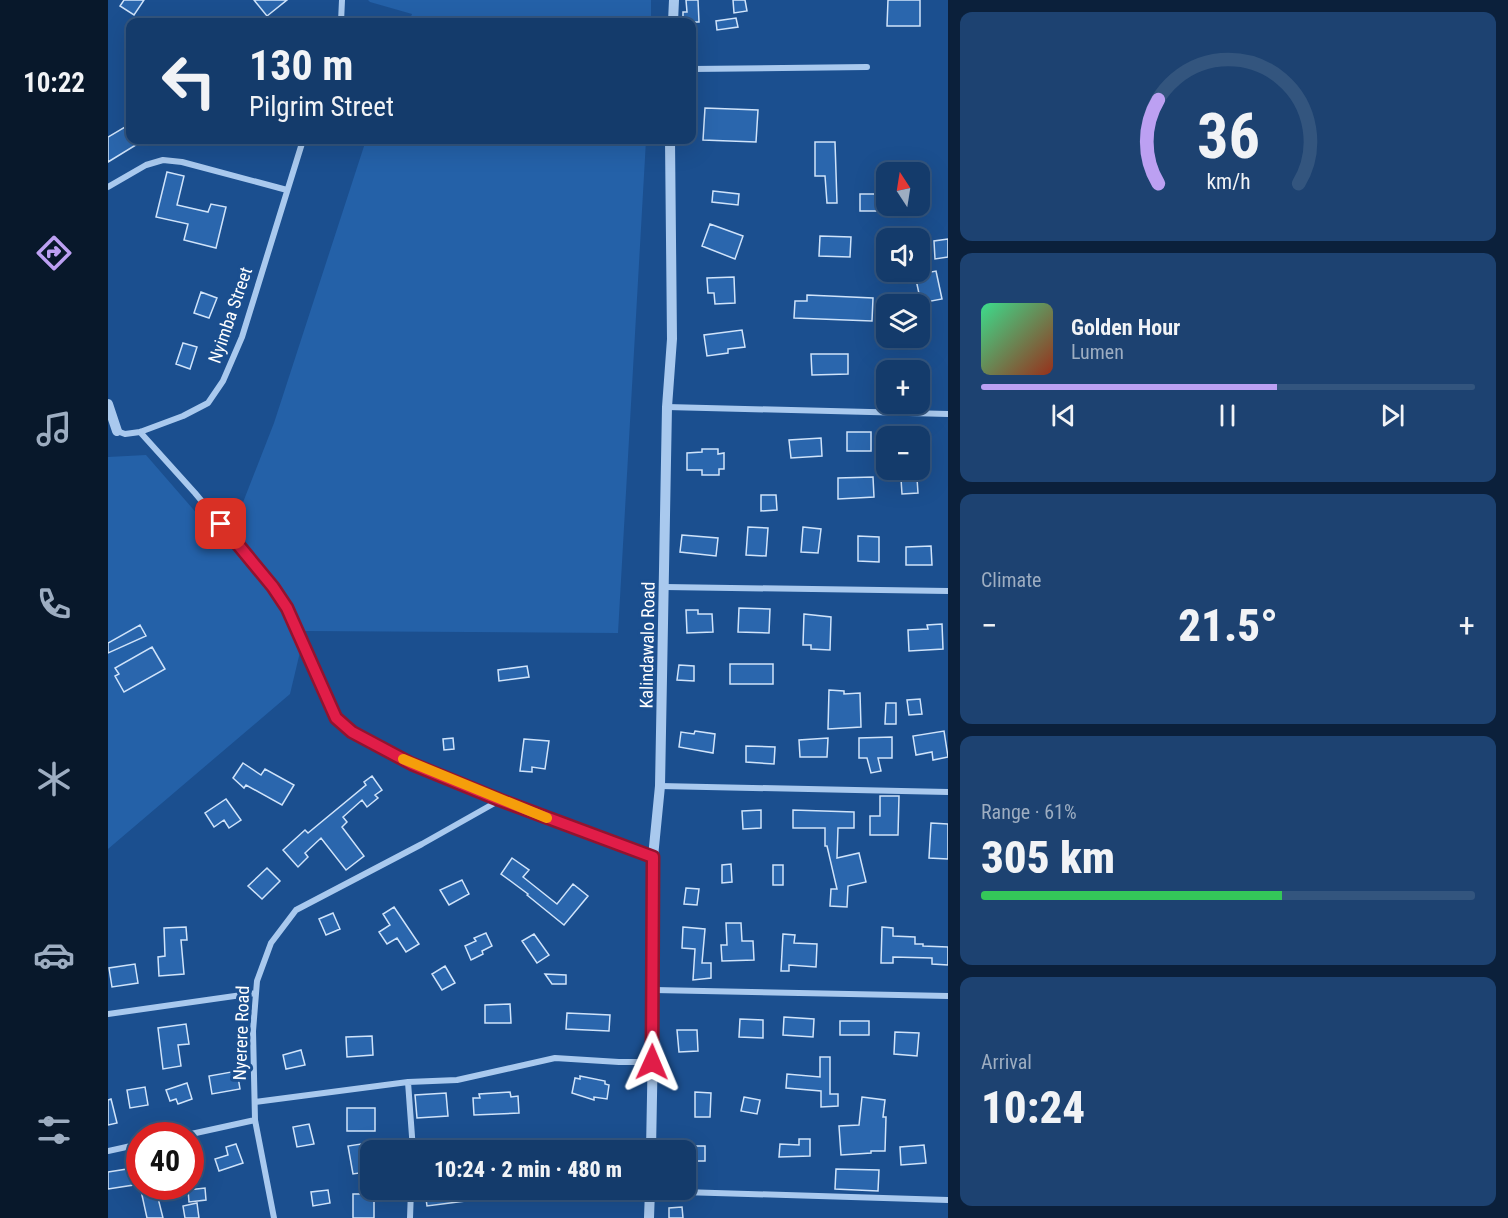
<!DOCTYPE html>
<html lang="en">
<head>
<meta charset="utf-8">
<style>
  body { margin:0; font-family:"Roboto Condensed",sans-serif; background:#1d4271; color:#f1f3f6; height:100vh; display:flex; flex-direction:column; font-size:22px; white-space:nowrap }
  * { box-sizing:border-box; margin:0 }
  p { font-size:20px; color:#9dadc1 }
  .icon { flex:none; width:33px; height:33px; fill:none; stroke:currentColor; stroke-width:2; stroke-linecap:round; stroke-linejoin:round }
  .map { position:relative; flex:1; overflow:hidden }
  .details { display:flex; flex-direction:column; gap:12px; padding:12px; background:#0b203b; width:560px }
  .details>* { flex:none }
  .guide { position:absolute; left:18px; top:18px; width:570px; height:126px; border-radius:12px; box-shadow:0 6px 24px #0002,0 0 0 2px #33557e; background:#143b6b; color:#f1f3f6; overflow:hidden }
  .needle { width:39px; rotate:348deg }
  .controls { position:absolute; left:768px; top:162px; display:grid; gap:12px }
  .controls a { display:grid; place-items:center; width:54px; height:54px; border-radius:12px; background:#143b6b; box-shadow:0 6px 24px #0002,0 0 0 2px #33557e; font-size:30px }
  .speed { position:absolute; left:18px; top:1122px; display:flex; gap:12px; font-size:30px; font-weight:700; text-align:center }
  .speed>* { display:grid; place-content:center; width:78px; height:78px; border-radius:50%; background:#143b6b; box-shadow:0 6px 24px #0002,0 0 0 2px #33557e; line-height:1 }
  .speed .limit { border:9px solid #d22; background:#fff; color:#111 }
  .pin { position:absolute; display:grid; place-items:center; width:51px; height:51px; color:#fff; margin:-26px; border-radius:12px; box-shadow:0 3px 9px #0006 }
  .me { position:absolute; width:66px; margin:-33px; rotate:1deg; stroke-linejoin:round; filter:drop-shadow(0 0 4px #0008) }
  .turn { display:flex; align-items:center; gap:21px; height:126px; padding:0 24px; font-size:27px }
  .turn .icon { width:78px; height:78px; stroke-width:2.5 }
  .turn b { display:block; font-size:42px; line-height:51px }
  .big { font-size:45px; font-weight:800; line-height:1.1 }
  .details .tile { flex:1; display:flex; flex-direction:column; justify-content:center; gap:9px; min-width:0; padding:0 21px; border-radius:12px; background:#1d4271 }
  .details .dial { align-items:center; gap:0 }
  .dial svg { height:156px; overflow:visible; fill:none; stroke:#33557e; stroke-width:7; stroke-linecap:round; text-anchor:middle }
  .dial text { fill:#f1f3f6; stroke:none }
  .song { display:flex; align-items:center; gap:18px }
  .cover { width:72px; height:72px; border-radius:9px; background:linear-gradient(135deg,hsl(150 70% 55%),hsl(10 70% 35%)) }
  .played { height:6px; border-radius:3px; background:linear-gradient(90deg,#bca0f2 60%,#33557e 60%) }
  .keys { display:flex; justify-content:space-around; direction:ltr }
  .heat { display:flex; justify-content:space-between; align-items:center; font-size:33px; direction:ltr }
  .charge { height:9px; border-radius:4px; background:linear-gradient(90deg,#34c759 61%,#33557e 0) }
  .trip { position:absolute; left:252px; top:1140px; width:336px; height:60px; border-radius:12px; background:#143b6b; box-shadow:0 6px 24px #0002,0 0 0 2px #33557e; font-weight:800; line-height:60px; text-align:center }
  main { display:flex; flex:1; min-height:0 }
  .tab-bar { display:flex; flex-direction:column; width:108px; justify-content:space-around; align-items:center; background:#08182b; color:#9dadc1 }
  .tab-bar .icon { width:42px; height:42px }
  .tab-bar .on { color:#bca0f2 }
  .tab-bar b { font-size:27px; color:#f1f3f6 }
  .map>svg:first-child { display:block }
  .green { fill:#2461a8 }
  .building { fill:#2a66ad; stroke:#cfe3fa; stroke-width:1.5 }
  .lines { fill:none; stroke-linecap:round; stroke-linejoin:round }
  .minor { stroke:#a9c9ee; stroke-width:6 }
  .tertiary { stroke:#a9c9ee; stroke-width:10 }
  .route-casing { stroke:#92132f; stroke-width:15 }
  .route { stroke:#e11d48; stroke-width:10 }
  .slow { stroke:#f59e0b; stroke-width:10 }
  .labels { text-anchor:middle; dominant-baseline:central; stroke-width:6; stroke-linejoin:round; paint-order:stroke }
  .street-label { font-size:18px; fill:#fff; stroke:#1b4f8f }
</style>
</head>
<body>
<main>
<nav class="tab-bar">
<b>10:22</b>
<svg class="icon on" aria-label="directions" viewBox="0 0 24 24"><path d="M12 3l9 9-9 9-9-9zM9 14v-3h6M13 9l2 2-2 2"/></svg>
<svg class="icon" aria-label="music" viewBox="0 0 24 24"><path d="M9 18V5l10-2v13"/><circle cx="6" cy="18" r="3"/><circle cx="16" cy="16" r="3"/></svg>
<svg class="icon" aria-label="phone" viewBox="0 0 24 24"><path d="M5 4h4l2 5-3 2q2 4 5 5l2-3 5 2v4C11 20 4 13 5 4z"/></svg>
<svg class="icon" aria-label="climate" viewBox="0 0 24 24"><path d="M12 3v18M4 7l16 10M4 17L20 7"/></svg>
<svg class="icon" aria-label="car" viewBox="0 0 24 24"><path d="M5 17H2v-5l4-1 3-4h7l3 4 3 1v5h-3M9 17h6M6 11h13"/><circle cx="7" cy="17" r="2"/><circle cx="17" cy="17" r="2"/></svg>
<svg class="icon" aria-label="filters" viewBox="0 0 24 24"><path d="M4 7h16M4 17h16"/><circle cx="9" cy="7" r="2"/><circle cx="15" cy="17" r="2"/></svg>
</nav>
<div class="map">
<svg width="841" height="1218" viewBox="0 0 841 1218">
  <rect width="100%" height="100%" fill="#1b4f8f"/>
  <path class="green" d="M260,0h283v22h-242l3,-8 -42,-12z
    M258,140h280l-28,493 -313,-2 -15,63 -182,155v-392l38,-2 73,84 14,-11 41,-105z"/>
  <path class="building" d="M16,0h20l-10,15 -14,-9z
    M146,0h33l-20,16z
    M578,0h12l1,22h-16v-10h4z
    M625,0h12l2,11 -13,2z
    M780,0h32v26h-33z
    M628,18l2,9 -21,3 -1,-9z
    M597,108l53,2 -2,32 -53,-2z
    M22,124v16h14l-36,22v-25z
    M707,142h20l2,61h-10l-2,-27h-10z
    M59,172l17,4 -7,29 31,7 3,-8 15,3 -10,41 -32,-8 4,-16 -32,-7z
    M605,191l26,3 -1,11 -26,-3z
    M752,194h26v17h-26z
    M602,224l33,12 -8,23 -33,-13z
    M796,227l12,1 1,10h-12z
    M712,236l31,1 -1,20 -31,-1z
    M840,239v18l-13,2 -1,-18z
    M828,271l6,28 -21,4 -6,-28z
    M626,277l1,26 -20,1 -1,-11h-6l-1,-15z
    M93,292l16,6 -8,20 -15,-5z
    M699,295l66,3 -1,23 -78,-3 1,-17h12z
    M634,330l3,17 -17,2v4l-21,3 -3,-21z
    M75,343l14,4 -7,22 -14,-5z
    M703,354h37v20l-36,1z
    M739,432h24v19h-24z
    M713,438l1,18 -31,2 -2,-18z
    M594,449h16v5l6,-1v16h-5v6h-17v-5h-15v-17l15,-1z
    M765,477l1,20 -36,2v-21z
    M809,478l1,15 -16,1 -1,-15z
    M653,495h15l1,15 -16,1z
    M640,527l20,1 -2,28 -20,-1z
    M695,527l18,2 -3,24 -17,-1z
    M574,535l36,3 -2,18 -36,-4z
    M750,536l21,1v25l-21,-1z
    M823,546l1,19h-26v-18z
    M631,608l31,1 -1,24 -31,-1z
    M578,610h12v4h14l1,18 -26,1z
    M696,614l27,3 -1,33 -19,-1v-4h-8z
    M834,624l1,25 -34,2 -1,-21 20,-1 -1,-4z
    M32,625l6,11 -38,17v-10z
    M44,647l13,22 -41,23 -9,-16 4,-2 -4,-6z
    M622,664h43v20h-43z
    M571,665l15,1v15l-17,-1z
    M419,666l2,11 -30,4 -1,-11z
    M721,690l15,1v3l16,-1 1,34 -33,2z
    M812,699l2,15 -13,1 -2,-15z
    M778,703h10v21h-11z
    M587,731l20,3 -2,19 -34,-6 2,-15 13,2z
    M836,731l4,26 -15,3 -1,-8 -16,3 -3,-19z
    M784,737v21h-14l3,13 -10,2 -4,-15h-8v-20z
    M345,738l1,11 -10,1 -1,-11z
    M720,738l-1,19h-27l-1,-17z
    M416,739l25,2 -4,28 -13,-2v5l-12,-1z
    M638,746l29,1 -1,17 -28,-2z
    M135,763l18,12 4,-6 29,16 -12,20 -36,-20 -2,3 -11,-10z
    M264,776l10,14 -7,5 3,3 -11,9 -5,-7 -19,17 4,5 -5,5 22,29 -18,14 -25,-32 -16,15 3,4 -10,10 -15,-17 22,-20 3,3 58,-48 -2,-3z
    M772,796h19l-1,39h-28v-19h10z
    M118,799l15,21 -12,8 -5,-8 -10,7 -9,-14z
    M653,810v18l-18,1 -1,-18z
    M685,810l61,2v16h-16l-1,30 22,-5 7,29 -18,4 -1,21 -17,-1 1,-17h6l-10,-43h-2v-18h-32z
    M823,823l17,1v35l-19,-1z
    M404,858l17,12 -6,7 34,27 16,-20 15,12 -24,29 -37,-30 1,-1 -27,-20z
    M623,864l1,18 -10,1v-18z
    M665,865h10v20h-10z
    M159,868l13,13 -18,18 -14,-13z
    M354,880l7,14 -20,11 -9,-15z
    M578,888l13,1 -2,16 -13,-1z
    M286,907l25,37 -13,8 -9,-14 -10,6 -8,-12 11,-7 -7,-11z
    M225,913l7,16 -14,6 -7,-16z
    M618,923h15l1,18h11l1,19 -32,1 -1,-16h6z
    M78,927l1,13h-6l3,34 -25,2 -1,-19 7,-1 -1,-28z
    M575,927l22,2 -3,34h9v15l-18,2 2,-31 -13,-1z
    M774,927l11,1v8l22,1v7h8v2l25,1v18l-16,-1v-6l-39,-1v6h-12z
    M378,933l6,13 -10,5 1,3 -12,6 -6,-14 11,-5 -2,-3z
    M426,934l15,21 -12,8 -15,-22z
    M675,934l12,1 -1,8 23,1 -1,23 -27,-2v6h-8z
    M27,964l3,19 -26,4 -3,-19z
    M337,966l10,17 -13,7 -10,-16z
    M437,974l21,1v9h-14z
    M402,1004l1,19h-26v-18z
    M459,1013l43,2 -1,16 -43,-2z
    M676,1017l30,2 -1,18 -30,-2z
    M632,1019l23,1v18l-24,-1z
    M732,1021h29v14h-29z
    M78,1024l3,20 -11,1 3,21 -18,3 -5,-41z
    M569,1030h20l1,21 -19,1z
    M787,1032l24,1 -2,23 -23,-2z
    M264,1036l1,19 -26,2 -1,-20z
    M193,1050l4,15 -19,4 -3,-14z
    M712,1057h10v37h8v12l-17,1v-16l-35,-3 1,-14 33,3z
    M129,1071l3,18 -28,5 -3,-18z
    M472,1076l25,5v3l4,1 -2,14 -13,-2v3l-22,-7 3,-15 5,1z
    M79,1083l5,16 -14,5 -2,-5 -6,2 -4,-11z
    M37,1087l3,18 -18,3 -3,-18z
    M402,1092l1,5 7,-1 1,17 -45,2 -1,-17h7l-1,-4z
    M587,1092l16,1 -1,24h-15z
    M338,1093l2,23 -31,2 -2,-23z
    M636,1097l16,3 -3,14 -16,-3z
    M754,1097l23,3 -2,17h3l-1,34h-14v2l-30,2 -2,-29 20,-1z
    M3,1099l6,24 -9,2v-25z
    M239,1108h28v23h-28z
    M201,1124l5,20 -17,3 -4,-20z
    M691,1139h11v17l-31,1 1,-13 19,1z
    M128,1144l7,19 -24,8 -4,-12 13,-4 -2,-8z
    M253,1144l5,28 -13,2 -5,-28z
    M816,1145l2,18 -25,2 -1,-18z
    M578,1146h19v15h-19z
    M91,1152l4,15 -13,3v-16z
    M32,1167v17l-32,5v-17z
    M728,1169l43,1 -1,21 -43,-2z
    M32,1186h15l8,32h-16z
    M97,1188l1,12 -17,2 -1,-12z
    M220,1190l2,13 -17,3 -2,-14z
    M332,1190l1,2 31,-2 1,10 -46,6 -2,-15z
    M245,1194h21v24h-21z
    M89,1203l2,15h-14l-2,-12z
    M574,1207l1,11h-14v-10z"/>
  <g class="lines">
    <path class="minor" d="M233,22l1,-22
      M584,69l175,-2
      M0,187l38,-22 17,-5 19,2 105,28
      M559,407l282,7
      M9,431l8,3 15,-2 43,-16 25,-13 15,-22 19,-44 61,-197
      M32,432l55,61 78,94 14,21 49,110 16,14 60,32 88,36 153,57
      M557,587l284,4
      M552,786l289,6
      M546,990l295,6
      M0,1014l148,-21
      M300,1082l49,-2 98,-22 64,4h33
      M147,1102l153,-20 5,68
      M74,1136l73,-16
      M0,1151l32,-7
      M542,1191l299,9
      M166,1218l-19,-98 -2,-89 4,-50 14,-38 25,-33 126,-66 78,-44
      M302,1218l1,-28"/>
    <path class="tertiary" d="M565,22l1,-22
      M0,404l9,27
      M543,1150l3,-160 -1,-133 7,-71 7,-379 5,-68 -2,-199
      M541,1218l1,-28"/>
  </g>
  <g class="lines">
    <defs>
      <path id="route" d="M113,524l52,63 14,21 49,110 16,14 60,32 88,36 153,57 -1,205"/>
    </defs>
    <use href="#route" class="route-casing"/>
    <use href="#route" class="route"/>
    <path class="slow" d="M295,759l144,59"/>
  </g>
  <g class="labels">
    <g class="street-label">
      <text transform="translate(122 315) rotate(-71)">Nyimba Street</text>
      <text transform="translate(539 645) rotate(-89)">Kalindawalo Road</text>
      <text transform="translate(133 1033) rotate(-88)">Nyerere Road</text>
    </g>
  </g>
</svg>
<div class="controls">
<a><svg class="needle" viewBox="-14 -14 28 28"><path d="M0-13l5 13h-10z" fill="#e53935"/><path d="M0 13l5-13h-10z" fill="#9dadc1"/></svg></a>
<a><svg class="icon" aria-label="sound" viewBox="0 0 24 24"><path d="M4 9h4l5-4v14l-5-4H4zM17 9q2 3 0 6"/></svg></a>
<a><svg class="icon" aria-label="layers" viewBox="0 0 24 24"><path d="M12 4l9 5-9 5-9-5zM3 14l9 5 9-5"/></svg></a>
<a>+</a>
<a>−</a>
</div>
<div class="speed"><div class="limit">40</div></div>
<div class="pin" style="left:113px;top:524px;background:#d93025"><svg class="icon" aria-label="arrive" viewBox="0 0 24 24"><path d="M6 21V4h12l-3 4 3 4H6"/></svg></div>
<svg class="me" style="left:544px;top:1062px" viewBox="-20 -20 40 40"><path d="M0-17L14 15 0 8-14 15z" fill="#e11d48" stroke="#fff" stroke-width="4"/></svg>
<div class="trip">10:24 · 2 min · 480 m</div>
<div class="guide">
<div class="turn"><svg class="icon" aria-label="left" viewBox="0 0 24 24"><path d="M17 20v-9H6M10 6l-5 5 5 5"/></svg><div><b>130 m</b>Pilgrim Street</div></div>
</div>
</div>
<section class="details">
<div class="tile dial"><svg viewBox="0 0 100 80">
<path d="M14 69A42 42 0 1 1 86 69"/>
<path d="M14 69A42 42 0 0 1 14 26" stroke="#bca0f2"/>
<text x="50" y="56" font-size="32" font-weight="700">36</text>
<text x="50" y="72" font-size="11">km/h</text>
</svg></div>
<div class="tile">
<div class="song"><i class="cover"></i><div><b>Golden Hour</b><p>Lumen</p></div></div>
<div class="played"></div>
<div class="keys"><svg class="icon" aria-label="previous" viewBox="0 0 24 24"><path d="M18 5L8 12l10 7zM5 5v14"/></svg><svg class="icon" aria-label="pause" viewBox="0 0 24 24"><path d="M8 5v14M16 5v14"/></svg><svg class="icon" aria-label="next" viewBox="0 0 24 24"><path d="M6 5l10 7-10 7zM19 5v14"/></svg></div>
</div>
<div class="tile"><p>Climate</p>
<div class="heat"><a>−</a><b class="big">21.5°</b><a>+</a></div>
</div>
<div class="tile"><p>Range · 61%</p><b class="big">305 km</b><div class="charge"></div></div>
<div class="tile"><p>Arrival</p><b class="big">10:24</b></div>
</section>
</main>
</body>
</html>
